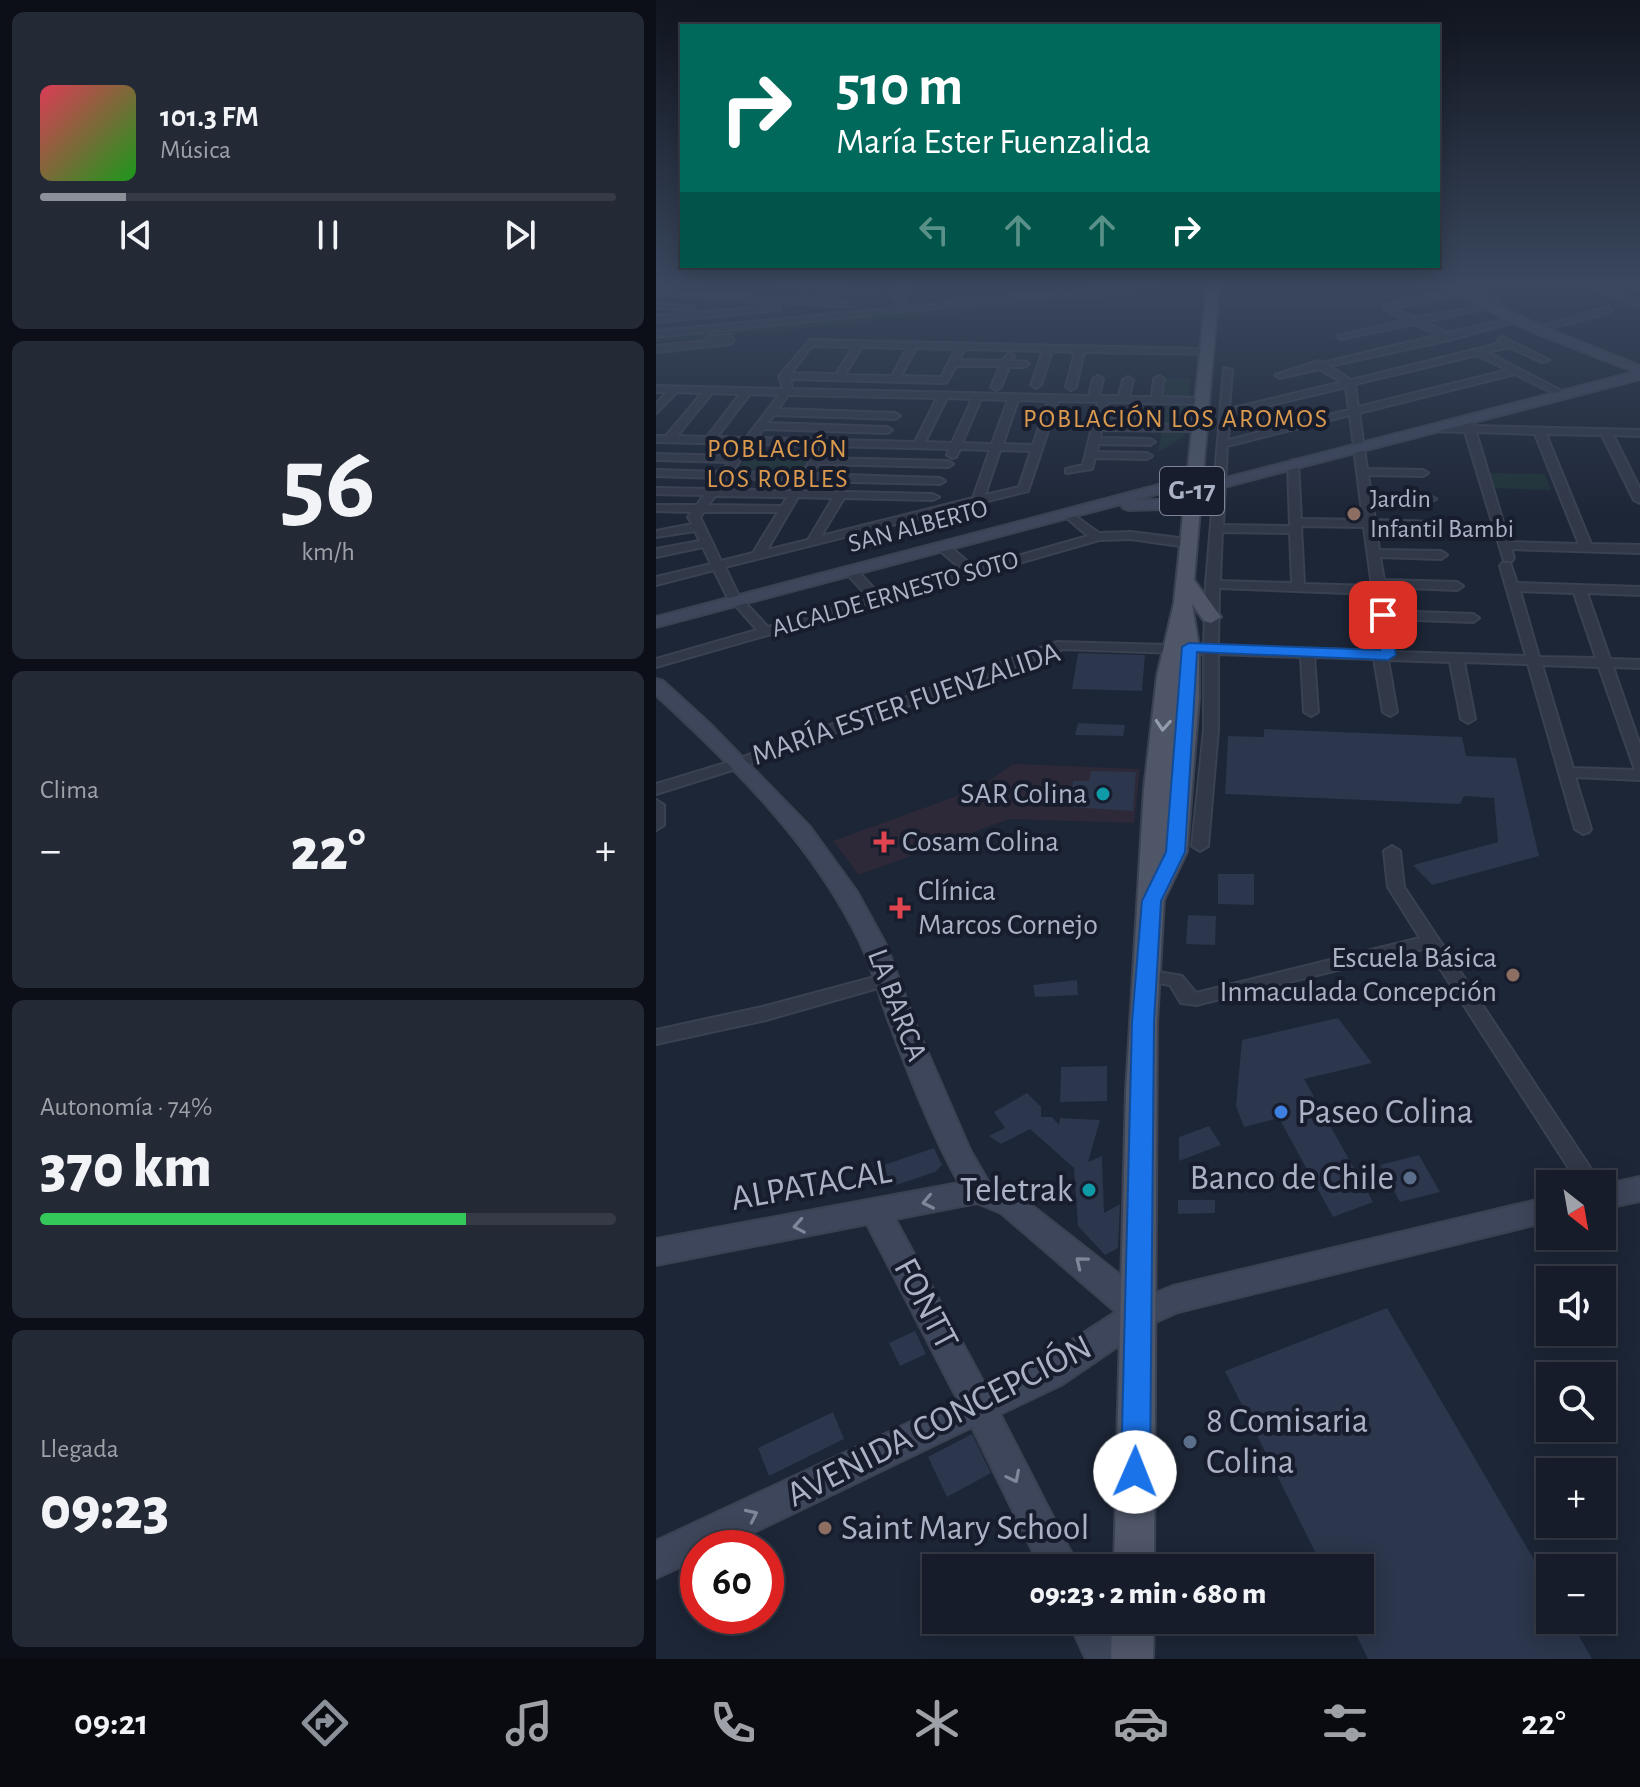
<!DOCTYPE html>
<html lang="es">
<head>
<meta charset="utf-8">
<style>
  body { margin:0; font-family:"Alegreya Sans",sans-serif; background:#232935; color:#f1f3f6; height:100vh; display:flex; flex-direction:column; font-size:30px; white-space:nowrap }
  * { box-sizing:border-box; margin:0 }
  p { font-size:26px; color:#9ea1a8 }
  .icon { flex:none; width:44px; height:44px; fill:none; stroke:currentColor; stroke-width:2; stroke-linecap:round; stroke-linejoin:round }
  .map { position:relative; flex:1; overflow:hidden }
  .panel { display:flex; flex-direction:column; gap:12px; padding:12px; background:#0c0f17; width:656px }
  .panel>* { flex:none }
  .hud { position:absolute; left:24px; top:24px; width:760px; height:244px; border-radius:0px; box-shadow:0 4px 20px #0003,0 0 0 2px #353a46; background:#00695c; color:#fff; overflow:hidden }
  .needle { width:52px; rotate:149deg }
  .tools { position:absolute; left:880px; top:1170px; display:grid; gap:16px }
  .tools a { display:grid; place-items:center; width:80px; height:80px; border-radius:0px; background:#161c29; box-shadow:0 4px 20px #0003,0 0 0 2px #353a46; font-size:40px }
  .speed { position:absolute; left:24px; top:1530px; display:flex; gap:16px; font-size:40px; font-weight:700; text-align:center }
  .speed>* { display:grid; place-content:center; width:104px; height:104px; border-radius:50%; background:#161c29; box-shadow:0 4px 20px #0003,0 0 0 2px #353a46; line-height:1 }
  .speed .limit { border:12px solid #d22; background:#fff; color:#111 }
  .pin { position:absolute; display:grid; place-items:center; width:68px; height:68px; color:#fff; margin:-34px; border-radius:16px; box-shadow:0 4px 12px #0006 }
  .me { position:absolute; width:88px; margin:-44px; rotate:1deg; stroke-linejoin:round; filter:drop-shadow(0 0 6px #0008) }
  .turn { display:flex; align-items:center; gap:28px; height:168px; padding:0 24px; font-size:36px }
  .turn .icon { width:104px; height:104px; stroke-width:2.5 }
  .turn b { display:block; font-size:56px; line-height:68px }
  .lanes { display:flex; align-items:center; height:76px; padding:0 24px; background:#0003; justify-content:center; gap:40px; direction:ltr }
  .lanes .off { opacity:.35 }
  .big { font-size:60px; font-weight:800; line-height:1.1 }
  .panel .card { flex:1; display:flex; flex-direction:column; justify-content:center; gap:12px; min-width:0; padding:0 28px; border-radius:12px; background:#232935 }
  .panel .dial { align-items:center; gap:0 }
  .dial b { font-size:104px; line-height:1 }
  .song { display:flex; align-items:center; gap:24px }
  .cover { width:96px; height:96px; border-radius:12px; background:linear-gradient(135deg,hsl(350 70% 55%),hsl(120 70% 35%)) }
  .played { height:8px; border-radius:4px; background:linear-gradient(90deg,#8c9099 15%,#353a46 15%) }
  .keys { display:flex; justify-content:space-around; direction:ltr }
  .heat { display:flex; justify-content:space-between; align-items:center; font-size:44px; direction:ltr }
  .charge { height:12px; border-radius:6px; background:linear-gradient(90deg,#34c759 74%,#353a46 0) }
  .trip { position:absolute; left:266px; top:1554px; width:452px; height:80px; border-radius:0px; background:#161c29; box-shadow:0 4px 20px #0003,0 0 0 2px #353a46; font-weight:800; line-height:80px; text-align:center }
  .tabs { display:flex; height:128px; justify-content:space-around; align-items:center; background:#090b10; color:#9ea1a8 }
  .tabs .icon { width:56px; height:56px }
  .tabs .on { color:#8c9099 }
  .tabs b { font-size:36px; color:#f1f3f6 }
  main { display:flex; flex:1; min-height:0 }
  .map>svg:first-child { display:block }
  .medical { fill:#2d2938 }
  .green { fill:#1f3338 }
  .building { fill:#2c364c }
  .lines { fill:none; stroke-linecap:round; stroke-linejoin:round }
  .street-casing { stroke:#3a4151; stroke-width:4 }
  .secondary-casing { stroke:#3a4151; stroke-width:4 }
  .primary-casing { stroke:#3a4151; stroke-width:4 }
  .street { fill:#313848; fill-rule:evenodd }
  .secondary { fill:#3e465b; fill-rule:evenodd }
  .primary { fill:#4e5668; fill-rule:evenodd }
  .oneway { stroke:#939bae }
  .oneway2 { stroke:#7f879b }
  .route { fill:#1a73e8; stroke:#114b97; stroke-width:2 }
  .education-dot { fill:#8d6e63; stroke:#171d2c; stroke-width:3 }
  .culture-dot { fill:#0f9aa8; stroke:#171d2c; stroke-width:3 }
  .health-dot { fill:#e0444e; stroke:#171d2c; stroke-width:3 }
  .shop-dot { fill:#3f7fe0; stroke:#171d2c; stroke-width:3 }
  .service-dot { fill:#5c6f8a; stroke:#171d2c; stroke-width:3 }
  .labels { text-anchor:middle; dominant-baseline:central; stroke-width:8; stroke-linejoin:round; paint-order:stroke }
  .far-neighbourhood-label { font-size:26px; letter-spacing:2px; fill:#dc9a4f; stroke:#171d2c }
  .far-poi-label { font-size:26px; fill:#aab2c5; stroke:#171d2c; text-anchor:start }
  .far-street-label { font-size:26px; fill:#aab2c5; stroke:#171d2c }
  .shield { fill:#171d2c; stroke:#7e8597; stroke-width:2 }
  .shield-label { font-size:28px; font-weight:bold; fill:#aab2c5 }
  .street-label { font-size:30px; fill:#aab2c5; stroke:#171d2c }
  .poi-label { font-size:30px; fill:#aab2c5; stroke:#171d2c; text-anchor:end }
  .near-poi-label { font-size:36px; fill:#aab2c5; stroke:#171d2c; text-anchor:start }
  .near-street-label { font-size:36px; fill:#aab2c5; stroke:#171d2c }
</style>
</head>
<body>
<main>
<section class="panel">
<div class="card">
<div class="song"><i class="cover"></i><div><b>101.3 FM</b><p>Música</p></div></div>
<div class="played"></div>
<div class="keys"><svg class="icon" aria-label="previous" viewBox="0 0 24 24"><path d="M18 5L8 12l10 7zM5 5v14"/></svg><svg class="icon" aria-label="pause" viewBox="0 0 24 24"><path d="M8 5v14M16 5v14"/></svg><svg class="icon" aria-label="next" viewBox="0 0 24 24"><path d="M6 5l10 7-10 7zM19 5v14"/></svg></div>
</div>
<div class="card dial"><b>56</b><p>km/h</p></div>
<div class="card"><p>Clima</p>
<div class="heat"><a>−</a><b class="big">22°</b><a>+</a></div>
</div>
<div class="card"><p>Autonomía · 74%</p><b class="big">370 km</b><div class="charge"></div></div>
<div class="card"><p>Llegada</p><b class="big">09:23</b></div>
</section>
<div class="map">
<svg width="984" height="1659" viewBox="0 0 984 1659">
  <rect width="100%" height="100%" fill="#1d2637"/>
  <path class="medical" d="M357,764l127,5 -6,54 -125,-4 -150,56 -26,-34 146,-53z"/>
  <path class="green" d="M516,285h16v4l-532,53v-6z
    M508,378l27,1 -7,58 -26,15 10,-52 -6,-1z
    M90,458l66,2 -9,13 -67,-2z
    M827,473l62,1 6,16 -63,-2z"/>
  <path class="building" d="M422,653l67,2 -3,36 -70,-2z
    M422,723l47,2 -2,11 -48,-1z
    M608,729l198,8 4,19 50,2 23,98 -107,29 -19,-20 85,-23 -4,-44 -30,-2 -4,8 -235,-10 3,-58 36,1z
    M435,771l45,1 -3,39 -63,-4 3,-26h16z
    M562,874h36v31l-36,-1z
    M532,915l28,1 -1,29 -29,-1z
    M421,980l1,15 -43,2 -2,-12z
    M682,1018l34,45 -68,16 69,123 -40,15 -54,-99 -35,9 -8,-21 6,-66z
    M451,1066v35l-47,1 1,-35z
    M371,1093l14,14v10h11l7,8 1,-7 40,2 -12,42 14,-6 2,57 16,-9 -2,44 -13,7 -27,-29 -4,-58 -44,-39 -29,15 -12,-8 16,-8 -11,-16z
    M553,1126l12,19 -42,16v-24z
    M278,1148l8,17 -7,7 -42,14 -4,-4 -5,-17z
    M763,1155l21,37 -40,10 -20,-37z
    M522,1200h37v13l-37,1z
    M731,1308l163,279v33h20l22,39h-224l-19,-39h11v-52h-37l-98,-197z
    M259,1331l11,23 -26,12 -11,-23z
    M177,1412l11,27 -75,37 -11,-28z
    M316,1434l19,39 -44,24 -19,-40z"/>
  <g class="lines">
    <defs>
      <path id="street" d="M117,285h42l63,7 -4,2z
        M246,285h9l-9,10 4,12 221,-22h32l-503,52v-6l242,-23 -4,-13z
        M809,285c20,0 36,13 41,31h-6l-13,-19z
        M941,285l13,6 30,-6v4l-22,5 22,8v5l-53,-21z
        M0,291l195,12 4,2 -4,2 -195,-12z
        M801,291l3,4 -66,13 22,10 69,-13 4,2 -65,15 24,11 69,-16 4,3 -72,20 -120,26 22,14 151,-37 -4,-3 4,-3 47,23 -8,2 -31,-15 -23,5 80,42 -8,2 -44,-22 -156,39 8,56 56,1 5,3 -5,3 -55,-1 3,19 59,2 6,3 -6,3 -58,-1 3,19 61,2 6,3 -6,3 -60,-1 3,23 62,1 6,4 -6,4 -61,-2 4,23 73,2 6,4 -6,4 -72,-3 3,24 85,3 6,4 -6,4 -84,-3 5,33 132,4 -26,-90 2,-3h8l7,20 123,4v8l-53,-2 23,66 30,1v8l-27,-1 27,78v35l-65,-3 16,52 -2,3 -6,2 -8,-5 -47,-165 -64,-2 11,57 -7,4 -7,-4 -11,-57 -62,-2 9,52 -7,4 -7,-4 -9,-53 -60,-2 4,55 -7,4 -7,-4 -3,-55 -83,-3v76l-10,116 -8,5 -8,-5 12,-116v-76l-141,-5 -321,118 -86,27v-10l76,-23 325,-119 147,4 2,-62 18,-216 8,2 -3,39 113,-27 -23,-13 -39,9 -5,-3 43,-14 4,2 117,-28 -25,-11 -73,15 -4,-3 70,-16 -24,-11v-4zM821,355l31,15 -150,37 -3,-23zM690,387l3,23 -121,30 1,-25zM694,415l13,105 -62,-1 -3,-56 -5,-3 -5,3 2,63 -67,-1 4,-79zM645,526l63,1 8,59 -68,-2zM566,532l68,1 2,50 -72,-2zM563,588l154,6 8,57 -163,-5zM864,591l54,2 22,65 -57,-1zM886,665l57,2 36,103 -62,-2z
        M0,304l34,2 4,2 -4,2 -34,-2z
        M120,306h3v4l-123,12v-6z
        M952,307l4,3 -1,2 -74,20 -4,-3z
        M53,336l21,-1 4,6 -4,3 -74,8v-6l50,-5 -1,-2z
        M154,340l395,9 4,3 -1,2 -124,-2 -8,35 -5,3 -5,-3 9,-35 -23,-1 -11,34 -5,3 -5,-3 12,-34 -78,-2 -6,11 43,1 7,-8 5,3 -3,5 16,1 2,2 -5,3h-15l-8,20 -5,3 -5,-3 9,-21h-44l-9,16 -3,1 -154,-4 2,10 297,7 4,-17 5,-3 5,3 -4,17h20l4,-16 5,-3 5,3 -4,17h23l2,-18 5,-3 5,3 -3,18 39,1 5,3 -5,3 -93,-2 -2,9 49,1 5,3 -5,3 -50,-1 -2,7 96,1 5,3 -5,3 -97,-1 -1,8 50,1 5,3 -5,3 -52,-1 -1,8 50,1 5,3 -5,3 -52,-1 -3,11 -26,4v-4l17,-4 15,-63 -40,-1 -30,90 -303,76 14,29 29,31 101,-29 -22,-24v-6h8l25,27 84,-24 -25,-21v-6h8l28,24 113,-32 -25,-21v-4l4,-1 32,23 32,-1 56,7 6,4 -6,4 -56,-8 -32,1 -443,127v-8l101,-29 -22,-25 -4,-1 -17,-34 -58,15v-8l55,-13 -8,-17 -47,10v-8l44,-8 -5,-10 -39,6v-6l36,-7 -4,-7 4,-5 -36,-1v-6h41l7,-10 -48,-1v-6l53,1 8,-11 -61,-2v-6l66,2 7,-10 -73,-2v-6l77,2 9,-12 -86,-2v-6h10l36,-43 -25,-1 -21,21v-9l11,-12h-11v-6l127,3 -4,-13zM156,346l41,1 -17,27 -45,-1zM206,347l45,1 -15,28 -47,-1zM260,348l40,1 -15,28 -40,-1zM56,393l28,1 -33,43 -30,-1zM94,394l29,1 -33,43 -29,-1zM132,395l149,3 -22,44 -158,-4 6,-9 124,4 5,-3 -5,-3 -119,-4 6,-8 121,4 5,-3 -5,-3 -117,-4zM291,398l25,1 -20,44 -27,-1zM325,399l27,1 -16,44 -30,-1zM362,400l30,1 -15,44 -30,-1zM96,444l67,2 -17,28 -70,-2zM173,446l120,3 -2,6 5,3 4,-1 4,-8 30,1 -17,48 -152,38 23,-38 89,2 6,-3 -6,-3 -131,-3 7,-10 131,3 5,-3 -5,-3 -128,-4 6,-10 130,3 5,-3 -5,-3 -126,-3zM344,450l31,1 -12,36 -34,8zM72,478l70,2 -7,11 -71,-2zM59,496l72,1 -5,9 -74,-1zM142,497l35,1 -25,42 -41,10zM48,512h74l-25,41 -32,8 -21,-44z
        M811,417l4,1 3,8 166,4v6l-27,-1 27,54v14l-6,-3 -32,-65 -56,-1 45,110 49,1v8l-129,-4 3,9 -2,3h-8l-39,-129 -34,-1 -5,-3 5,-3 33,1 -2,-6zM820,432l59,2 44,110 -70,-2z
        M0,800l8,5v20l-8,5z
        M736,846l8,5 4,36 197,297h-22l-152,-236 -231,57 -15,-2 -11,-18 -29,-5 -3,-4 3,-4 6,-2 35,6 14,17 224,-55 -32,-51 -4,-36z
        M230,974l6,2 3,4 -3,4 -126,36 -110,24v-14l110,-24z"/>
      <path id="secondary" d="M781,285h15l89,41 99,40v13l-443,115h-10v-6l448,-116 -102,-40z
        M537,476l7,4 -2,3 -64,17h57l5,2v6l-68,2 -5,-2 -2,-4 -465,123v-10z
        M0,679l7,2 47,43 100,103 47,65 29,53 31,83 53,122 19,33 32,14 107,84 15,17 30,-12 377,-89v24l-372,91 -29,13 -88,60 -61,29 79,154h-38l-69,-141 -251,121h-23v11l-42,19v-37l302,-141 -91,-176 -211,41v-26l303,-56c-27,-49 -48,-103 -68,-156 -11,-28 -18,-58 -31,-85 -46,-97 -126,-175 -204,-247zM321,1203l24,10 115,99 -79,51 -51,24 -91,-168z
        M984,1177v24l-38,8v-24z
        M412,1620h39l19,39h-40z"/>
      <path id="primary" d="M551,285h12l-25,295 27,37 -10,6 -7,-2 -12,-17 7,43v51l-12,154 -23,48 -7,123 -3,545h-40l12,-477 18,-302 13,-113 17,-73z
        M456,1620h42l-1,39h-42z"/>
    </defs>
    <use href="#street" class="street-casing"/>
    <use href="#secondary" class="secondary-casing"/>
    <use href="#primary" class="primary-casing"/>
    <use href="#street" class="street"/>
    <use href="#secondary" class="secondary"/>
    <use href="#primary" class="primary"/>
  </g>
  <defs><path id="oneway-chevron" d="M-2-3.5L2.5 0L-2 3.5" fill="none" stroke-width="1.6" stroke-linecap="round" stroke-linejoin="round" transform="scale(2)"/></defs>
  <use class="oneway" href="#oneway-chevron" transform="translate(507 725) rotate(94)"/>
  <g class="oneway2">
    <use href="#oneway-chevron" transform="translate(272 1202) rotate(168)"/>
    <use href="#oneway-chevron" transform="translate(143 1226) rotate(170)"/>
    <use href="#oneway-chevron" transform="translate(425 1262) rotate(-141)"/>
    <use href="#oneway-chevron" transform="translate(358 1477) rotate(63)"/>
    <use href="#oneway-chevron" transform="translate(96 1515) rotate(-25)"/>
  </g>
  <linearGradient id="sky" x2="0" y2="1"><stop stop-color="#10151e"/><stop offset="0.55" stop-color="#3a475e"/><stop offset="1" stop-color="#3a475e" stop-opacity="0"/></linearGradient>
  <rect width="984" height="518" fill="url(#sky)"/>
  <path class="route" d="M727,611l7,4 6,40 -8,5 -191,-8 -12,200 -24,49 -7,121 -4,450 -4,9 -11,4 -10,-4 -4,-9 11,-450 10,-121 24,-49 16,-205 7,-4 191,7 -5,-35z"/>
  <g class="education-dot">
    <circle cx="698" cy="514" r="8"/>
    <circle cx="857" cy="975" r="8"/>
    <circle cx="169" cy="1528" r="8"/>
  </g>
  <g class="culture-dot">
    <circle cx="447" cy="794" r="8"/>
    <circle cx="433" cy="1190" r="8"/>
  </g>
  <g class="health-dot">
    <path d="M224 830h8v8h8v8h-8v8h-8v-8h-8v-8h8z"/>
    <path d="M240 896h8v8h8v8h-8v8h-8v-8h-8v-8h8z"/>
  </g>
  <circle class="shop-dot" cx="625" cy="1112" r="8"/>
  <g class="service-dot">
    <circle cx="754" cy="1178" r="8"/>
    <circle cx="534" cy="1442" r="8"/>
  </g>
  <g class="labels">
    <g class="far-neighbourhood-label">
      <text x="520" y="419">POBLACIÓN LOS AROMOS</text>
      <text x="122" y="449">POBLACIÓN<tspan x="122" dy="30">LOS ROBLES</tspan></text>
    </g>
    <g class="far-poi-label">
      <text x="714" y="499">Jardin<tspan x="714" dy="30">Infantil Bambi</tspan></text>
    </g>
    <g class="far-street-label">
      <text transform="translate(262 526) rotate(-15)">SAN ALBERTO</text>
      <text transform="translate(239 594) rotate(-16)">ALCALDE ERNESTO SOTO</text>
    </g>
    <rect class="shield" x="504" y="467" width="64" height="48" rx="6"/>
    <g class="shield-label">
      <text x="536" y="491">G-17</text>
    </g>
    <g class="street-label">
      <text transform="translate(250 704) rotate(-19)">MARÍA ESTER FUENZALIDA</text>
      <text transform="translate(241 1005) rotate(69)">LA BARCA</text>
    </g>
    <g class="poi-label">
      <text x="431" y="794">SAR Colina</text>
      <text x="246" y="842" text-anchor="start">Cosam Colina</text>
      <text x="262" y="891" text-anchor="start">Clínica<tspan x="262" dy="34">Marcos Cornejo</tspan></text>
      <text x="841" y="958">Escuela Básica<tspan x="841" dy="34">Inmaculada Concepción</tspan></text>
    </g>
    <g class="near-poi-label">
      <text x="641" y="1112">Paseo Colina</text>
      <text x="738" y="1178" text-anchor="end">Banco de Chile</text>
      <text x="417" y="1190" text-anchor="end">Teletrak</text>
      <text x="550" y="1421">8 Comisaria<tspan x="550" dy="41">Colina</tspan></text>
      <text x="185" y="1528">Saint Mary School</text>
    </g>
    <g class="near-street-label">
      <text transform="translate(155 1185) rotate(-10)">ALPATACAL</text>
      <text transform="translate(270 1304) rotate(62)">FONTT</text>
      <text transform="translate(283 1421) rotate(-27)">AVENIDA CONCEPCIÓN</text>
    </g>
  </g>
</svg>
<div class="tools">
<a><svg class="needle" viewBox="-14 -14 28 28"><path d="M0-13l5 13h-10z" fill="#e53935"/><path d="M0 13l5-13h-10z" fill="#9ea1a8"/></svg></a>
<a><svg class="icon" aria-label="sound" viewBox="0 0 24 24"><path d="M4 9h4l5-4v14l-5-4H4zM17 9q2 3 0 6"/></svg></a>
<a><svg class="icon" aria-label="search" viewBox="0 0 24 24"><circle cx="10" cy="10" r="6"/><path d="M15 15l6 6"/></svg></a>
<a>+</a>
<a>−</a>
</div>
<div class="speed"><div class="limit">60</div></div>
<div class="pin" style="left:727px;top:615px;background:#d93025"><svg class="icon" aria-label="arrive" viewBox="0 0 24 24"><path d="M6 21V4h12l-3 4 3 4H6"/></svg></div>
<svg class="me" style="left:479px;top:1472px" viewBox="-20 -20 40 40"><circle r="19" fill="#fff"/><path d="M0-13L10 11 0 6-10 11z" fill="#1a73e8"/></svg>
<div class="trip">09:23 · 2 min · 680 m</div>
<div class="hud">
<div class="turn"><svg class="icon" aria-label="right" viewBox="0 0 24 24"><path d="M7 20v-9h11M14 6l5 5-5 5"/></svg><div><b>510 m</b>María Ester Fuenzalida</div></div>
<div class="lanes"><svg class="icon off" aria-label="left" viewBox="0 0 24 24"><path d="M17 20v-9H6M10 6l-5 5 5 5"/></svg><svg class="icon off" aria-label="ahead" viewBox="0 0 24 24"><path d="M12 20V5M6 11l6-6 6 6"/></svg><svg class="icon off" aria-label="ahead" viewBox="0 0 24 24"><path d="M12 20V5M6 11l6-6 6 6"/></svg><svg class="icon" aria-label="right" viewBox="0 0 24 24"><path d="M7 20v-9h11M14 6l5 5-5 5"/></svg></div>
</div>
</div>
</main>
<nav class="tabs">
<b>09:21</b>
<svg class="icon on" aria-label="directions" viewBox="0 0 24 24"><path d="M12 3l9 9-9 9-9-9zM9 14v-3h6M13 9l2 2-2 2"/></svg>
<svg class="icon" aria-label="music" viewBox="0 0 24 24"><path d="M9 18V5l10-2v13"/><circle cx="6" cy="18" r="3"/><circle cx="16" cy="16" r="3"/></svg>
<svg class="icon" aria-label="phone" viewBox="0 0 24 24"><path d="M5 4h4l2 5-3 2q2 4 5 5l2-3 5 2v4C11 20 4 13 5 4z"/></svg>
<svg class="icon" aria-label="climate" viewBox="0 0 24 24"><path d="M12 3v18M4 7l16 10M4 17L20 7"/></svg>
<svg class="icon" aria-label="car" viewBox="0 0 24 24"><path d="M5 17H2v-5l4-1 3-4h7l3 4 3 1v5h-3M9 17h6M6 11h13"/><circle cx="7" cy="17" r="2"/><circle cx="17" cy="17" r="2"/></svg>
<svg class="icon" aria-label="filters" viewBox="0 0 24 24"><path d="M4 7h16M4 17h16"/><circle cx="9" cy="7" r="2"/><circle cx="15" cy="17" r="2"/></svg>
<b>22°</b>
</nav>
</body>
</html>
